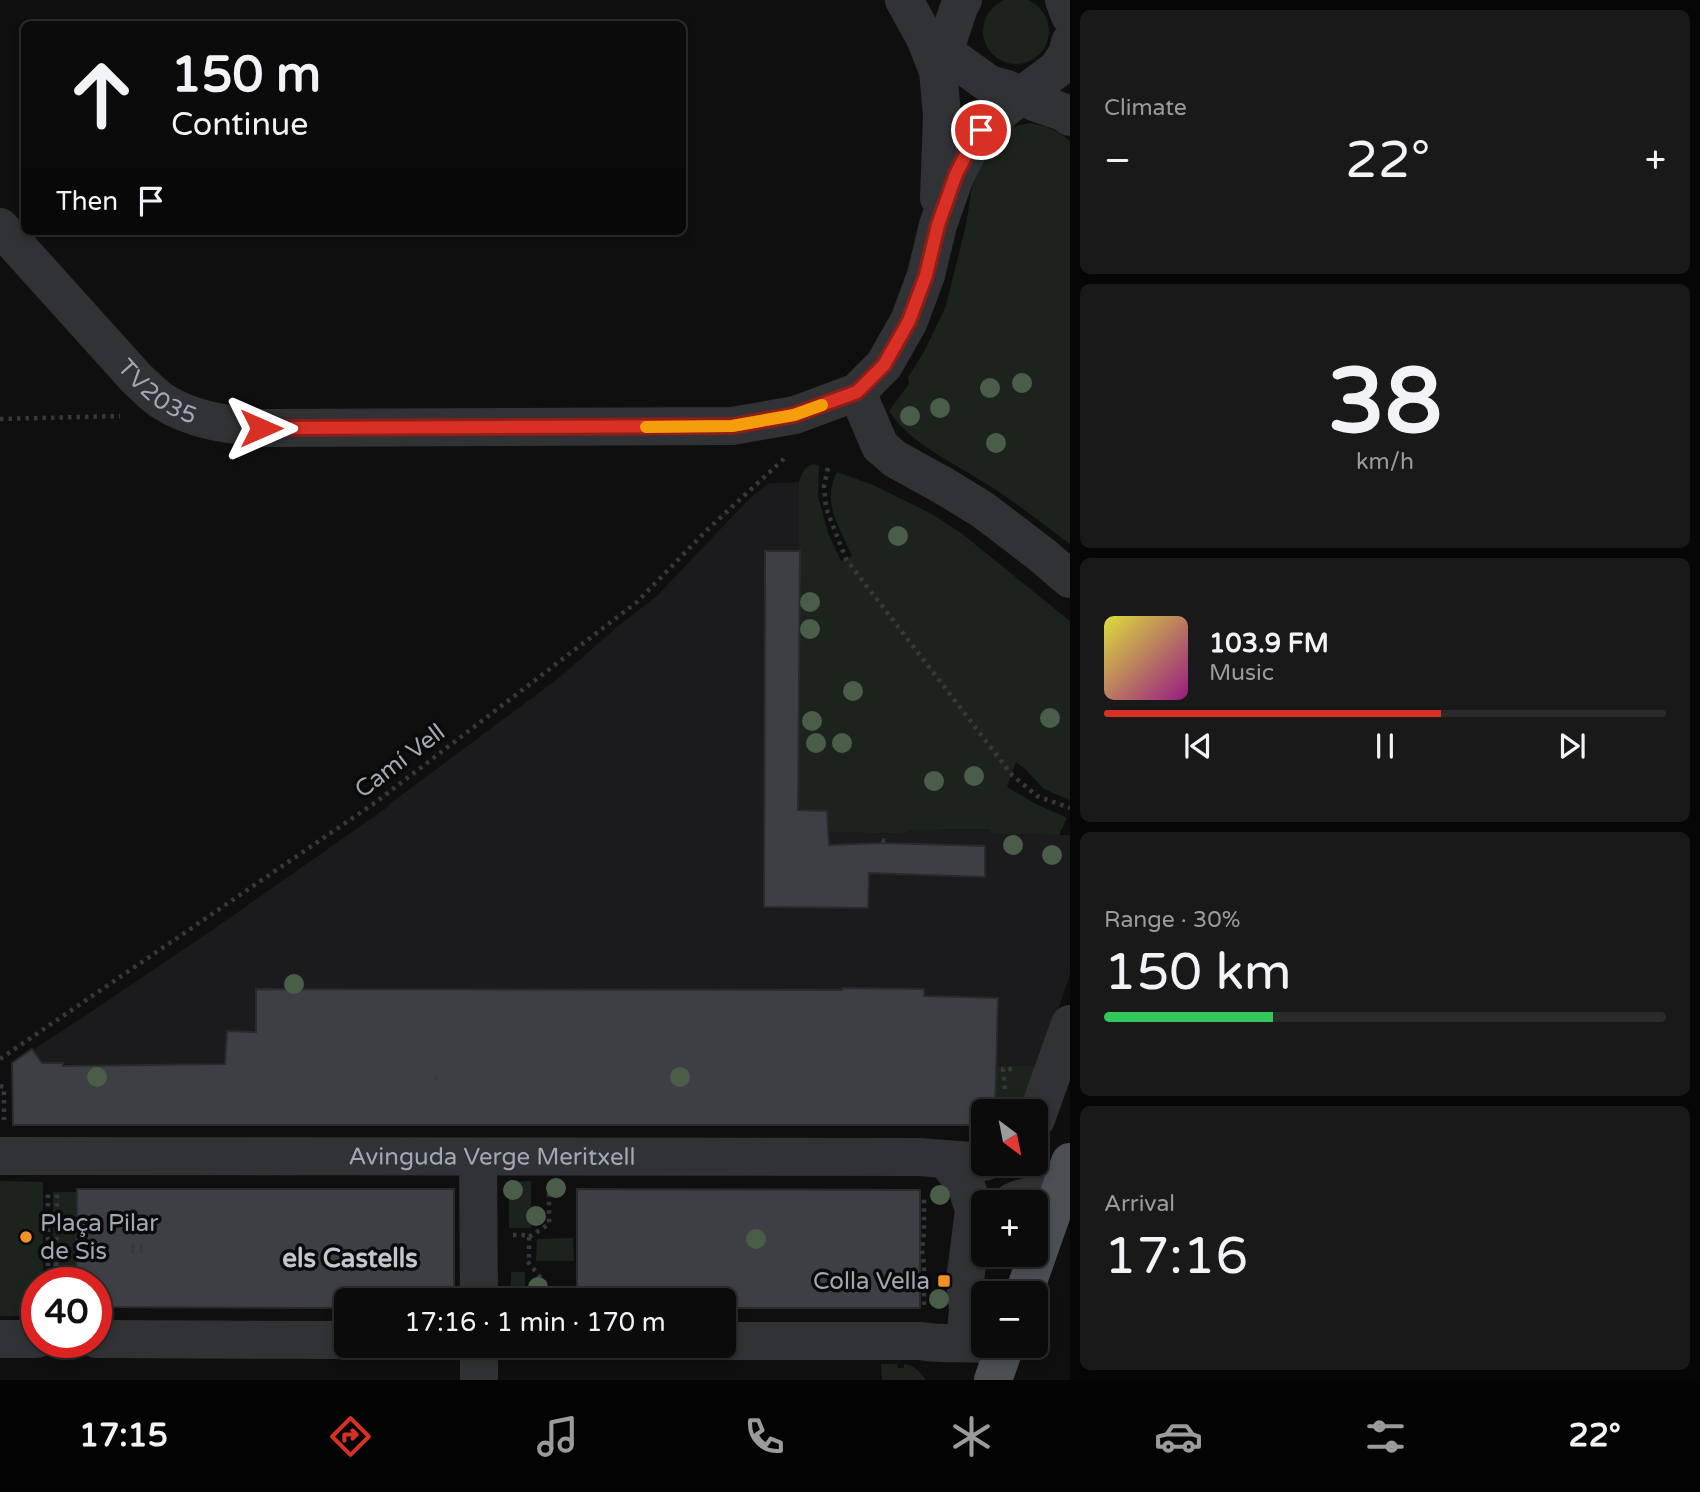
<!DOCTYPE html>
<html lang="en">
<head>
<meta charset="utf-8">
<style>
  body { margin:0; font-family:"Varela Round",sans-serif; background:#19191a; color:#f1f3f6; height:100vh; display:flex; flex-direction:column; font-size:26px; white-space:nowrap }
  * { box-sizing:border-box; margin:0 }
  p { font-size:23px; color:#9a9b9d }
  .icon { flex:none; width:38px; height:38px; fill:none; stroke:currentColor; stroke-width:2; stroke-linecap:round; stroke-linejoin:round }
  .map { position:relative; flex:1; overflow:hidden }
  .panel { display:flex; flex-direction:column; gap:10px; padding:10px; background:#060607; width:630px }
  .panel>* { flex:none }
  .guide { position:absolute; left:21px; top:21px; width:665px; height:214px; border-radius:10px; box-shadow:0 4px 10px #0003,0 0 0 2px #2b2b2d; background:#0b0b0c; color:#f1f3f6; overflow:hidden }
  .needle { width:46px; rotate:148deg }
  .tools { position:absolute; left:971px; top:1099px; display:grid; gap:14px }
  .tools a { display:grid; place-items:center; width:77px; height:77px; border-radius:10px; background:#0b0b0c; box-shadow:0 4px 10px #0003,0 0 0 2px #2b2b2d; font-size:35px }
  .speed { position:absolute; left:21px; top:1267px; display:flex; gap:14px; font-size:35px; font-weight:700; text-align:center }
  .speed>* { display:grid; place-content:center; width:91px; height:91px; border-radius:50%; background:#0b0b0c; box-shadow:0 4px 10px #0003,0 0 0 2px #2b2b2d; line-height:1 }
  .speed .limit { border:10px solid #d22; background:#fff; color:#111 }
  .pin { position:absolute; display:grid; place-items:center; width:60px; height:60px; color:#fff; margin:-30px; border:4px solid #fff; border-radius:50%; box-shadow:0 2px 7px #0007 }
  .me { position:absolute; width:77px; margin:-38px; rotate:90deg; stroke-linejoin:round; filter:drop-shadow(0 0 5px #0008) }
  .turn { display:flex; align-items:center; gap:24px; height:147px; padding:0 35px; font-size:32px }
  .turn .icon { width:91px; height:91px; stroke-width:2.5 }
  .turn b { display:block; font-size:49px; line-height:60px }
  .then { display:flex; align-items:center; height:66px; padding:0 35px; background:#0003; gap:14px; font-size:26px }
  .big { font-size:52px; font-weight:600; line-height:1.1 }
  .panel .tile { flex:1; display:flex; flex-direction:column; justify-content:center; gap:10px; min-width:0; padding:0 24px; border-radius:10px; background:#19191a }
  .panel .dial { align-items:center; gap:0 }
  .dial b { font-size:91px; line-height:1 }
  .song { display:flex; align-items:center; gap:21px }
  .cover { width:84px; height:84px; border-radius:10px; background:linear-gradient(135deg,hsl(60 70% 55%),hsl(310 70% 35%)) }
  .played { height:7px; border-radius:4px; background:linear-gradient(90deg,#d93025 60%,#2b2b2d 60%) }
  .keys { display:flex; justify-content:space-around; direction:ltr }
  .heat { display:flex; justify-content:space-between; align-items:center; font-size:38px; direction:ltr }
  .charge { height:10px; border-radius:5px; background:linear-gradient(90deg,#34c759 30%,#2b2b2d 0) }
  .trip { position:absolute; left:334px; top:1288px; width:402px; height:70px; border-radius:10px; background:#0b0b0c; box-shadow:0 4px 10px #0003,0 0 0 2px #2b2b2d; font-weight:600; line-height:70px; text-align:center }
  .tab-bar { display:flex; height:112px; justify-content:space-around; align-items:center; background:#040405; color:#9a9b9d }
  .tab-bar .icon { width:49px; height:49px }
  .tab-bar .on { color:#d93025 }
  .tab-bar b { font-size:32px; color:#f1f3f6 }
  main { display:flex; flex:1; min-height:0 }
  .map>svg:first-child { display:block }
  .built { fill:#1b1b1d }
  .green { fill:#1c231c }
  .building { fill:#3e3f44; stroke:#292a2d; stroke-width:2 }
  .lines { fill:none; stroke-linecap:round; stroke-linejoin:round }
  .path { stroke:#36393c; stroke-width:4.5; stroke-dasharray:3.5 5; stroke-linecap:butt }
  .minor { stroke:#303235; stroke-width:38 }
  .major { stroke:#4c4f54; stroke-width:38 }
  .tree { fill:#495d48 }
  .route-casing { stroke:#8d1f18; stroke-width:18 }
  .route { stroke:#d93025; stroke-width:12 }
  .slow { stroke:#f59e0b; stroke-width:12 }
  .poi-dot { fill:#f29125; stroke:#0a0a0b; stroke-width:2.5 }
  .labels { text-anchor:middle; dominant-baseline:central; stroke-width:7; stroke-linejoin:round; paint-order:stroke }
  .street-label { font-size:24px; fill:#a0a8b2; stroke:#0a0a0b }
  .poi-label { font-size:24px; fill:#a0a8b2; stroke:#0a0a0b; text-anchor:start }
  .neighbourhood-label { font-size:26px; font-weight:bold; fill:#c1c6ce; stroke:#0a0a0b }
</style>
</head>
<body>
<main>
<div class="map">
<svg width="1070" height="1380" viewBox="0 0 1070 1380">
  <rect width="100%" height="100%" fill="#0f0f10"/>
  <path class="built" d="M799,482v349l106,3 6,-4 80,-1 1,5 78,1v139l-31,92 -818,-3 -33,1v2l-177,-2 77,-50 127,-86 174,-122 -1,-1 172,-128 57,-50 40,-31 93,-98 19,-15z"/>
  <path class="green" d="M983 31a33 33 0 1 1 66 0a33 33 0 1 1-66 0Z
    M1030,123c16,3 28,7 40,18v403c-28,-21 -56,-43 -85,-61 -31,-20 -76,-40 -96,-72l20,-27 -1,-7 16,-25 22,-46 20,-81 7,-44 15,-32 23,-22z
    M814,464l5,2 -1,30 10,37 13,28 11,-5c-12,-29 -31,-52 -15,-84l36,13 59,29 29,19 109,88v179l-26,-11 -18,-19 -10,-8 -9,25 27,16 33,15 -8,17 -68,-1 -1,-5 -79,1 -6,4 -107,-3 1,-349c3,-9 5,-16 15,-18z
    M995,1066h44l-21,45h-23z
    M0,1181l43,1v101h-6v33h-37z
    M531,1181v47h-22v-46z
    M53,1192h24l-1,91h-23z
    M573,1238l1,23h-38l1,-22z
    M511,1272h14v26h-14z
    M881,1364h16l1,4h6v-4c9,0 17,9 22,16h-44z"/>
  <path class="building" d="M765,551h35l-2,259 29,1 2,34 53,-2 103,3v31l-116,-4 -1,35 -104,-1z
    M842,988l82,1v7l74,2 -3,113h-11v14h-971l-1,-62 20,-14 10,14h21v3l162,-2 2,-33 29,1v-43l586,1z
    M77,1189h377v111h-108v8l-250,-1v-24h-20z
    M577,1189l343,1v118h-196v-8h-147z"/>
  <g class="lines">
    <path class="path" d="M0,419l120,-3
      M828,468l-4,18 2,22 20,51 166,216 25,21 33,12
      M882,840l3,1
      M0,1059l376,-257 261,-200 70,-72 80,-74
      M434,1078h9
      M0,1086l4,1v33
      M1005,1089l-2,-20h13
      M513,1235h14l2,2 20,-13v-32
      M529,1237v21l-2,3 18,22 -1,17
      M131,1246h16
      M131,1251h16
      M48,1283v-90
      M56,1283l1,-90
      M924,1305v-41l-2,-14 2,-17v-38"/>
    <g class="minor">
      <path d="M904,0l21,38 13,33 4,44 -3,83"/>
      <path d="M1064,0l6,16"/>
      <path d="M925,38l64,46 18,5 27,13 29,10 7,5"/>
      <path d="M938,71l21,-64 4,-7"/>
      <path id="s1" d="M0,227l137,152c8,7 16,16 25,22 29,19 66,24 99,27l471,-2 63,-11 62,-23 27,-27 25,-44 17,-46 12,-50 18,-51 13,-25 12,-19 24,-22 52,-39 10,-15 3,-12"/>
      <path d="M857,392l23,54 15,13 49,27 39,24 59,45 28,24"/>
      <path d="M1036,1119l34,-95"/>
      <path id="s2" d="M0,1156l919,1 65,5"/>
      <path d="M478,1157l1,143"/>
      <path d="M946,1160l20,25 8,25 -9,71 3,29 -3,32"/>
      <path d="M1012,1202l10,-4 39,-9"/>
      <path d="M0,1339h37"/>
      <path d="M96,1339l250,1"/>
      <path d="M724,1341h197c21,4 41,1 63,3"/>
      <path d="M479,1380v-34"/>
    </g>
    <path class="major" d="M1024,1293l46,-131
      M993,1380l12,-34"/>
  </g>
  <g class="tree">
    <circle cx="1022" cy="383" r="10"/>
    <circle cx="990" cy="388" r="10"/>
    <circle cx="940" cy="408" r="10"/>
    <circle cx="910" cy="416" r="10"/>
    <circle cx="996" cy="443" r="10"/>
    <circle cx="898" cy="536" r="10"/>
    <circle cx="810" cy="602" r="10"/>
    <circle cx="810" cy="629" r="10"/>
    <circle cx="853" cy="691" r="10"/>
    <circle cx="1050" cy="718" r="10"/>
    <circle cx="812" cy="721" r="10"/>
    <circle cx="816" cy="743" r="10"/>
    <circle cx="842" cy="743" r="10"/>
    <circle cx="974" cy="776" r="10"/>
    <circle cx="934" cy="781" r="10"/>
    <circle cx="1013" cy="845" r="10"/>
    <circle cx="1052" cy="855" r="10"/>
    <circle cx="294" cy="984" r="10"/>
    <circle cx="97" cy="1077" r="10"/>
    <circle cx="680" cy="1077" r="10"/>
    <circle cx="556" cy="1188" r="10"/>
    <circle cx="513" cy="1190" r="10"/>
    <circle cx="940" cy="1195" r="10"/>
    <circle cx="536" cy="1216" r="10"/>
    <circle cx="756" cy="1239" r="10"/>
    <circle cx="538" cy="1287" r="10"/>
    <circle cx="939" cy="1299" r="10"/>
  </g>
  <g class="lines">
    <defs>
      <path id="route" d="M261,428l471,-2 62,-11 63,-23 27,-27 25,-44 17,-46 12,-50 18,-51 13,-25 12,-19"/>
    </defs>
    <use href="#route" class="route-casing"/>
    <use href="#route" class="route"/>
    <path class="slow" d="M646,427l86,-1 62,-11 28,-10"/>
  </g>
  <g class="poi-dot">
    <circle cx="26" cy="1237" r="7"/>
    <rect x="937" y="1274" width="14" height="14" rx="3.5"/>
  </g>
  <g class="labels">
    <g class="street-label">
      <text stroke="none"><textPath href="#s1" startOffset="229">TV2035</textPath></text>
      <text transform="translate(400 761) rotate(-37)">Camí Vell</text>
      <text stroke="none"><textPath href="#s2" startOffset="492">Avinguda Verge Meritxell</textPath></text>
    </g>
    <g class="poi-label">
      <text x="40" y="1223">Plaça Pilar<tspan x="40" dy="28">de Sis</tspan></text>
      <text x="930" y="1281" text-anchor="end">Colla Vella</text>
    </g>
    <g class="neighbourhood-label">
      <text x="350" y="1258">els Castells</text>
    </g>
  </g>
</svg>
<div class="tools">
<a><svg class="needle" viewBox="-14 -14 28 28"><path d="M0-13l5 13h-10z" fill="#e53935"/><path d="M0 13l5-13h-10z" fill="#9a9b9d"/></svg></a>
<a>+</a>
<a>−</a>
</div>
<div class="speed"><div class="limit">40</div></div>
<div class="pin" style="left:981px;top:130px;background:#d93025"><svg class="icon" aria-label="arrive" viewBox="0 0 24 24"><path d="M6 21V4h12l-3 4 3 4H6"/></svg></div>
<svg class="me" style="left:261px;top:428px" viewBox="-20 -20 40 40"><path d="M0-17L14 15 0 8-14 15z" fill="#d93025" stroke="#fff" stroke-width="4"/></svg>
<div class="trip">17:16 · 1 min · 170 m</div>
<div class="guide">
<div class="turn"><svg class="icon" aria-label="ahead" viewBox="0 0 24 24"><path d="M12 20V5M6 11l6-6 6 6"/></svg><div><b>150 m</b>Continue</div></div>
<div class="then">Then<svg class="icon" aria-label="arrive" viewBox="0 0 24 24"><path d="M6 21V4h12l-3 4 3 4H6"/></svg></div>
</div>
</div>
<section class="panel">
<div class="tile"><p>Climate</p>
<div class="heat"><a>−</a><b class="big">22°</b><a>+</a></div>
</div>
<div class="tile dial"><b>38</b><p>km/h</p></div>
<div class="tile">
<div class="song"><i class="cover"></i><div><b>103.9 FM</b><p>Music</p></div></div>
<div class="played"></div>
<div class="keys"><svg class="icon" aria-label="previous" viewBox="0 0 24 24"><path d="M18 5L8 12l10 7zM5 5v14"/></svg><svg class="icon" aria-label="pause" viewBox="0 0 24 24"><path d="M8 5v14M16 5v14"/></svg><svg class="icon" aria-label="next" viewBox="0 0 24 24"><path d="M6 5l10 7-10 7zM19 5v14"/></svg></div>
</div>
<div class="tile"><p>Range · 30%</p><b class="big">150 km</b><div class="charge"></div></div>
<div class="tile"><p>Arrival</p><b class="big">17:16</b></div>
</section>
</main>
<nav class="tab-bar">
<b>17:15</b>
<svg class="icon on" aria-label="directions" viewBox="0 0 24 24"><path d="M12 3l9 9-9 9-9-9zM9 14v-3h6M13 9l2 2-2 2"/></svg>
<svg class="icon" aria-label="music" viewBox="0 0 24 24"><path d="M9 18V5l10-2v13"/><circle cx="6" cy="18" r="3"/><circle cx="16" cy="16" r="3"/></svg>
<svg class="icon" aria-label="phone" viewBox="0 0 24 24"><path d="M5 4h4l2 5-3 2q2 4 5 5l2-3 5 2v4C11 20 4 13 5 4z"/></svg>
<svg class="icon" aria-label="climate" viewBox="0 0 24 24"><path d="M12 3v18M4 7l16 10M4 17L20 7"/></svg>
<svg class="icon" aria-label="car" viewBox="0 0 24 24"><path d="M5 17H2v-5l4-1 3-4h7l3 4 3 1v5h-3M9 17h6M6 11h13"/><circle cx="7" cy="17" r="2"/><circle cx="17" cy="17" r="2"/></svg>
<svg class="icon" aria-label="filters" viewBox="0 0 24 24"><path d="M4 7h16M4 17h16"/><circle cx="9" cy="7" r="2"/><circle cx="15" cy="17" r="2"/></svg>
<b>22°</b>
</nav>
</body>
</html>
